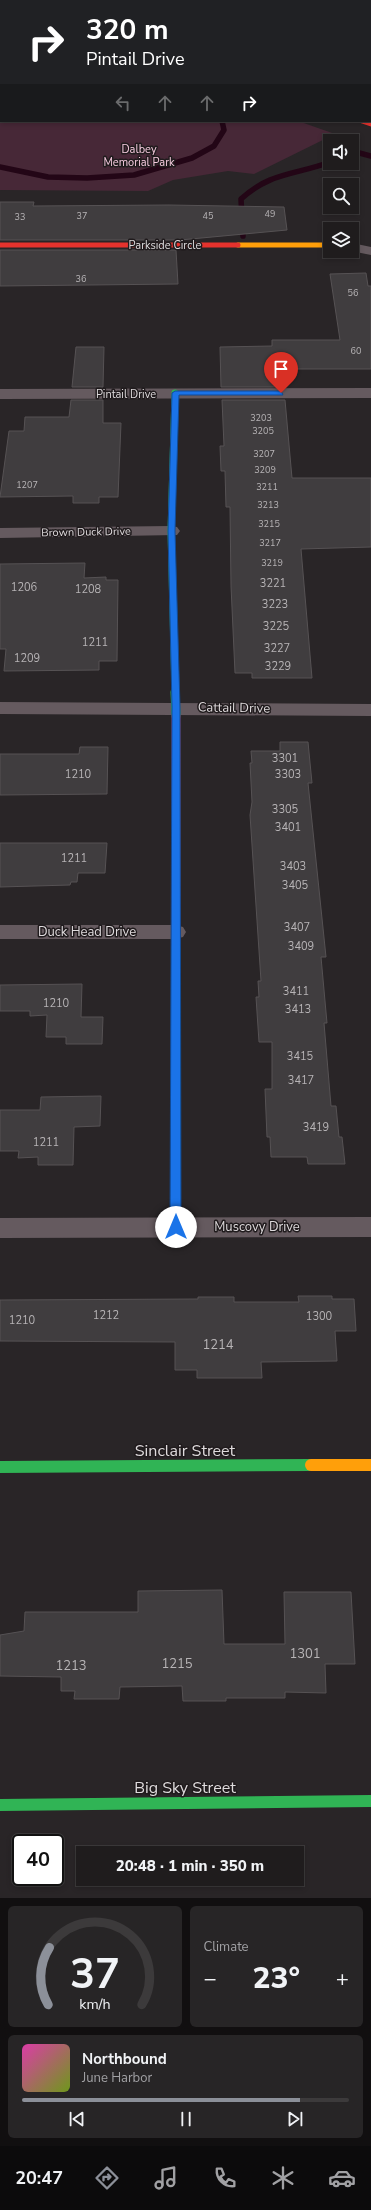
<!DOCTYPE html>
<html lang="en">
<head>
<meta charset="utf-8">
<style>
  body { margin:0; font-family:"Nunito Sans",sans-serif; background:#272526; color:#f1f3f6; height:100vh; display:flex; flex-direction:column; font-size:15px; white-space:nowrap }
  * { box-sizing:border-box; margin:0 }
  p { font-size:13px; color:#a1a1a4 }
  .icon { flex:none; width:22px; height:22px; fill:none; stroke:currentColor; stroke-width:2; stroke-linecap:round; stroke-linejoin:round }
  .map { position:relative; height:1898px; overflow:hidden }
  .drawer { display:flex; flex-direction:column; gap:8px; padding:8px; background:#110f10; flex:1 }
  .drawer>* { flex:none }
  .guide { position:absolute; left:0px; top:0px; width:371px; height:122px; box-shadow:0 2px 6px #0003,0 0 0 1px #3c3a3b; background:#202124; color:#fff; overflow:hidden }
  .buttons { position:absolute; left:323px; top:134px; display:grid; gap:8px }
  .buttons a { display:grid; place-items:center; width:36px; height:36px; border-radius:0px; background:#1f1c1d; box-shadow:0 2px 6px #0003,0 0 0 1px #3c3a3b; font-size:20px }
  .speed { position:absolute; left:12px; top:1834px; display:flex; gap:8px; font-size:20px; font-weight:700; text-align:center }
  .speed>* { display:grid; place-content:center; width:52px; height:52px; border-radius:50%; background:#1f1c1d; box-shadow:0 2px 6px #0003,0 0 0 1px #3c3a3b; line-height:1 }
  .speed .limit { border:2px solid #111; border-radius:6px; background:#fff; color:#111 }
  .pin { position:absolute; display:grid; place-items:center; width:34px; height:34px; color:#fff; margin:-41px -17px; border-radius:50% 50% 50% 0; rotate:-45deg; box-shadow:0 0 4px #0007 }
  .pin .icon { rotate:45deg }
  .me { position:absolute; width:44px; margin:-22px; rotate:0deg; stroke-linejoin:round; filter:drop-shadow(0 0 3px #0008) }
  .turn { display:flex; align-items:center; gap:14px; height:84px; padding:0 20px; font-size:18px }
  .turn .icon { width:52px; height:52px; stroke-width:2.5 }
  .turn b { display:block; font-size:28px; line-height:34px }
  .lanes { display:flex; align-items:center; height:38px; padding:0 20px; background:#0003; justify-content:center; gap:20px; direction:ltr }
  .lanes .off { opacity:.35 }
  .big { font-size:30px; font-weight:800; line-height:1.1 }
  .drawer .widget { flex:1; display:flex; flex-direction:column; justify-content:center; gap:6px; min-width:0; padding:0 14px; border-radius:6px; background:#272526 }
  .drawer .dial { align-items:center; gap:0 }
  .dial svg { height:104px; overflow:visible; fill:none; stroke:#3c3a3b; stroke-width:7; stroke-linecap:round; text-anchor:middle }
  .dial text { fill:#f1f3f6; stroke:none }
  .song { display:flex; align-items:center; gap:12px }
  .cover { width:48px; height:48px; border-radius:6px; background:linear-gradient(135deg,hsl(320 70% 55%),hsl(80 70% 35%)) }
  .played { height:4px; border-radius:2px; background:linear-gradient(90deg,#8c9099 85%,#3c3a3b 85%) }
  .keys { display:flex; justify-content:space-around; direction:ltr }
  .heat { display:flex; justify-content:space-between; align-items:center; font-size:22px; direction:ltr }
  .drawer .tiles { flex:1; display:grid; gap:8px; grid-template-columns:1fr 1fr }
  .widget:last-child { grid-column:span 2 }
  .trip { position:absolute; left:76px; top:1846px; width:228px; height:40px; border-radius:0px; background:#1f1c1d; box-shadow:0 2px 6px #0003,0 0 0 1px #3c3a3b; font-weight:800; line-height:40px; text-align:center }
  .tab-bar { display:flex; height:64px; justify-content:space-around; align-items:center; background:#0c0b0c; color:#a1a1a4 }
  .tab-bar .icon { width:28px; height:28px }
  .tab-bar .current { color:#8c9099 }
  .tab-bar b { font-size:18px; color:#f1f3f6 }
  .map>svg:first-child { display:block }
  .green { fill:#472837 }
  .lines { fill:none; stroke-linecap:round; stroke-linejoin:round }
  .stream { stroke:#230616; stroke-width:5.5 }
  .building { fill:#403d3f; stroke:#565254 }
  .street { fill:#655a5f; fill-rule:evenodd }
  .fast-far2 { stroke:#30b455; stroke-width:7 }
  .fast-far1 { stroke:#30b455; stroke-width:9 }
  .fast { stroke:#30b455; stroke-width:12 }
  .slow-far1 { stroke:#ff9f0a; stroke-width:5 }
  .slow { stroke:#ff9f0a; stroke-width:12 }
  .jam-far1 { stroke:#e5322d; stroke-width:5 }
  .jam { stroke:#e5322d; stroke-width:9 }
  .route { fill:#1a73e8; stroke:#114b97 }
  .labels { text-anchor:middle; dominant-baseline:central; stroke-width:3; stroke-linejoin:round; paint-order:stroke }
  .far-number-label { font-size:9px; fill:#b7b4b6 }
  .far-park-label { font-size:11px; fill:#f6cbdf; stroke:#201b1d }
  .far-street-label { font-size:11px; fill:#dfdbdd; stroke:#201b1d }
  .number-label { font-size:11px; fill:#b7b4b6 }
  .street-label { font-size:13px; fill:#dfdbdd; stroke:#201b1d }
  .near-number-label { font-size:13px; fill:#b7b4b6 }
  .near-street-label { font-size:16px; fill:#dfdbdd; stroke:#201b1d }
</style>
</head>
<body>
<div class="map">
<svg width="371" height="1898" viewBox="0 0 371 1898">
  <rect width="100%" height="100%" fill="#292527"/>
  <path class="green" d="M44,0h327v110l-1,-109z
    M0,11l1,110h297l37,13 -81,40 -26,-3 -55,9 -25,11 -148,-1z"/>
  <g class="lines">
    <path class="stream" d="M198,0l2,1
      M352,151l19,5
      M0,167l48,10 39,1 47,-3 58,-17 22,-12 10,-16 -2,-9
      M243,236l-2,-37c29,-27 55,-24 89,-37"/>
  </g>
  <path class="building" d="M0,202h34l-1,4 136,-1 115,2 3,23 -107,10h-180z
    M0,250h176l2,34 -178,2z
    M366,273l2,13h3v83h-88l1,18h-63l-1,-40 52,-1v-6h68l-10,-66z
    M76,347h28l-1,40h-31z
    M71,400h32v23h18l-3,74h-19v6h-26v-7l-73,1 9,-66h15l1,-14h44z
    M222,400h63l7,78h79v69l-70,2 11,129h-60v-5h-17l-4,-87 -1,-79h-4l-1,-36h-4l-1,-25h4z
    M85,563l-1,15 22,-1v3h12l-1,81h-18v9l-95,1 2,-22h-6v-85z
    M280,742h28l4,41h-4l18,174h-5l6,66h-3l7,83h5l3,31h3l3,27h-37l-1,-7h-36l-1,-20h-3l-2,-48h7v-47h-13l-3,-45h3l-1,-16h3l-11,-166 2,-13 -2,-39h2l-1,-12h29z
    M80,747h28l-1,47 -107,1v-41h79z
    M0,843h107l-2,30h-27l-1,9h-6l-1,3 -70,2z
    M82,984l-1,33h22l-1,27h-36v-7h-20l1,-22 -17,1v-5h-30v-26z
    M101,1096l-1,30 -26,1 -1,38h-35v-8l-20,1 1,-7h-19v-41h40l1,-13z
    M298,1296h34v3h22l2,32h-21l2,30 -76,1 1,16h-65v-8h-22v-28l-175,-1v-41l198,-1v-2h36v5h65z
    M222,1590l2,54h61l-1,-52h67l4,72h-30l1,29 -41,-1v6h-59v3h-43l-1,-15 -62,1 -1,12h-45l1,-8h-14v-14l-61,-1v-41l24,-4 1,-19h113v-21z"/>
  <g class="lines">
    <path class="street" d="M352,243l19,4v8l-20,-4z
      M371,388v10l-371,1v-10z
      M171,526l6,1 3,4 -3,4 -177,3v-10z
      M0,702l371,2v12l-371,-2z
      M0,925h175l8,2 3,5 -3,5 -8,2h-175z
      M371,1217v20l-371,1v-20z"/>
    <path class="fast-far2" d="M175,393l-4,138 4,162"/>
    <path class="fast-far1" d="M175,692l1,24
      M176,948v264"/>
    <path class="fast" d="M176,1211v16
      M0,1467l311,-2
      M0,1805l371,-4"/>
    <path class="slow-far1" d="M27,0l2,1
      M238,245h92"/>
    <path class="slow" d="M311,1465h60"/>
    <path class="jam-far1" d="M362,121l9,3
      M0,245h238"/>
    <path class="jam" d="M176,716v232"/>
  </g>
  <path class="route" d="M281,391l2,4h-104l-4,136 5,176 1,520 -5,4 -6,-4 2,-520 -4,-176 4,-138 3,-2z"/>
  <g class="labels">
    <g class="far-number-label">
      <text x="270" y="214">49</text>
      <text x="82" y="216">37</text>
      <text x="208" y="216">45</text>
      <text x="20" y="217">33</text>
      <text x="81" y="279">36</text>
      <text x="353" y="293">56</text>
      <text x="356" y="351">60</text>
      <text x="261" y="418">3203</text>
      <text x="263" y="431">3205</text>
      <text x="264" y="454">3207</text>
      <text x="265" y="470">3209</text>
      <text x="27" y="485">1207</text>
      <text x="267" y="487">3211</text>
      <text x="268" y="505">3213</text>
      <text x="269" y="524">3215</text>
      <text x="270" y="543">3217</text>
      <text x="272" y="563">3219</text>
    </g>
    <g class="far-park-label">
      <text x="139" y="149">Dalbey<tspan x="139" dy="13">Memorial Park</tspan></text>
    </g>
    <g class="far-street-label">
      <text x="165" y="245">Parkside Circle</text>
      <text x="126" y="394">Pintail Drive</text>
      <text transform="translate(86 532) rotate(-1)">Brown Duck Drive</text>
    </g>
    <g class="number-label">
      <text x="273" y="583">3221</text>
      <text x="24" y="587">1206</text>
      <text x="88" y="589">1208</text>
      <text x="275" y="604">3223</text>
      <text x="276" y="626">3225</text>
      <text x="95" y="642">1211</text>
      <text x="277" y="648">3227</text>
      <text x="27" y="658">1209</text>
      <text x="278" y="666">3229</text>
      <text x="285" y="758">3301</text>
      <text x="78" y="774">1210</text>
      <text x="288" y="774">3303</text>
      <text x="285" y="809">3305</text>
      <text x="288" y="827">3401</text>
      <text x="74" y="858">1211</text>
      <text x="293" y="866">3403</text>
      <text x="295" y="885">3405</text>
      <text x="297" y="927">3407</text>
      <text x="301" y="946">3409</text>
      <text x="296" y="991">3411</text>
      <text x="56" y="1003">1210</text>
      <text x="298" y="1009">3413</text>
      <text x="300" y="1056">3415</text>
      <text x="301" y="1080">3417</text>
      <text x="316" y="1127">3419</text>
      <text x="46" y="1142">1211</text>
      <text x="106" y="1315">1212</text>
      <text x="319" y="1316">1300</text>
      <text x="22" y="1320">1210</text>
    </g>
    <g class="street-label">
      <text transform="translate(234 708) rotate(1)">Cattail Drive</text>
      <text x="87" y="932">Duck Head Drive</text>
      <text x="257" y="1227">Muscovy Drive</text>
    </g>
    <g class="near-number-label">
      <text x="218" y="1345">1214</text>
      <text x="305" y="1654">1301</text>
      <text x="177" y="1664">1215</text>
      <text x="71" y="1666">1213</text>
    </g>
    <g class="near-street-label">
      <text x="185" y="1451">Sinclair Street</text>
      <text x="185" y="1788">Big Sky Street</text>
    </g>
  </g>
</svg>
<div class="buttons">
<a><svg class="icon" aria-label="sound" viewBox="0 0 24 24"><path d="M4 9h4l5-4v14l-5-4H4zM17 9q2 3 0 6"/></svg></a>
<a><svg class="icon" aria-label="search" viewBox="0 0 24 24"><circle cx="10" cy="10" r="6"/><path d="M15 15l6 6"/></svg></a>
<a><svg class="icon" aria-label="layers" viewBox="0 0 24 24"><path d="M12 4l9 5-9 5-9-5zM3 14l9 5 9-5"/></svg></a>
</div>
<div class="speed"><div class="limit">40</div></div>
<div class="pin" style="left:281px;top:393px;background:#d93025"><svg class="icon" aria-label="arrive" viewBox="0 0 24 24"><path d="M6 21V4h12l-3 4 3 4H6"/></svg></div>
<svg class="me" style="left:176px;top:1227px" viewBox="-20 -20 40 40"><circle r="19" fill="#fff"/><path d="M0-13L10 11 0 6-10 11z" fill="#1a73e8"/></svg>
<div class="trip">20:48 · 1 min · 350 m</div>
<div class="guide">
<div class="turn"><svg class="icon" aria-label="right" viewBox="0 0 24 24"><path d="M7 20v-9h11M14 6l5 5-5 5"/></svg><div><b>320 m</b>Pintail Drive</div></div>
<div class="lanes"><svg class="icon off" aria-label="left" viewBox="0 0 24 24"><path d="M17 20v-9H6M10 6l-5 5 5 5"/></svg><svg class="icon off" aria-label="ahead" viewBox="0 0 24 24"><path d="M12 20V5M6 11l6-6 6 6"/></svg><svg class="icon off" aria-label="ahead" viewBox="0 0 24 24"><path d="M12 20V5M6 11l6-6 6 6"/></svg><svg class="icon" aria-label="right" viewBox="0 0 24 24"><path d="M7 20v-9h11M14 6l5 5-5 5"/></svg></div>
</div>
</div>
<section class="drawer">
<div class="tiles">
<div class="widget dial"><svg viewBox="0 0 100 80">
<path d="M14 69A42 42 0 1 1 86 69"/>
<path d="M14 69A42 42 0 0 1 15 25" stroke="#8c9099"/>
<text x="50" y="56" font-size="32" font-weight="700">37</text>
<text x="50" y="72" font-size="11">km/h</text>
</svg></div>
<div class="widget"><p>Climate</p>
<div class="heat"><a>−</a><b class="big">23°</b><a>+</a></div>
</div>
<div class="widget">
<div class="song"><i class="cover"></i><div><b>Northbound</b><p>June Harbor</p></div></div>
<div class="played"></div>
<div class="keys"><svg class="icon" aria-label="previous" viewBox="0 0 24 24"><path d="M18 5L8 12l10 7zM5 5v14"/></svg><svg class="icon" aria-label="pause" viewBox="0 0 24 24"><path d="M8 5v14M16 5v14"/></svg><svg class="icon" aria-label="next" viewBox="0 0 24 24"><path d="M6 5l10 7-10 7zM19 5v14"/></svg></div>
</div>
</div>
</section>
<nav class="tab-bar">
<b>20:47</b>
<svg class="icon current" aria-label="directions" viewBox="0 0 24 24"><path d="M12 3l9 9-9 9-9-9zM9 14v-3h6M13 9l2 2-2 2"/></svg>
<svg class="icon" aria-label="music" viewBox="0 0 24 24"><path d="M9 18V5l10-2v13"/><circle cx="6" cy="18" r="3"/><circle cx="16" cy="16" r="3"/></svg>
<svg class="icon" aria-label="phone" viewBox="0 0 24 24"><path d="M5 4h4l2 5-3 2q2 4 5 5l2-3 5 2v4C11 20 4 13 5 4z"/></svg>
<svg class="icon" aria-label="climate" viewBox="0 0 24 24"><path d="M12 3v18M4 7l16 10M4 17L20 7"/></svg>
<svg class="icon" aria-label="car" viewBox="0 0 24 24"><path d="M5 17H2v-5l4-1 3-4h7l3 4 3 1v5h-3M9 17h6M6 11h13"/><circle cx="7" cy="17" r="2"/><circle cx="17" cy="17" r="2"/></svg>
</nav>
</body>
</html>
